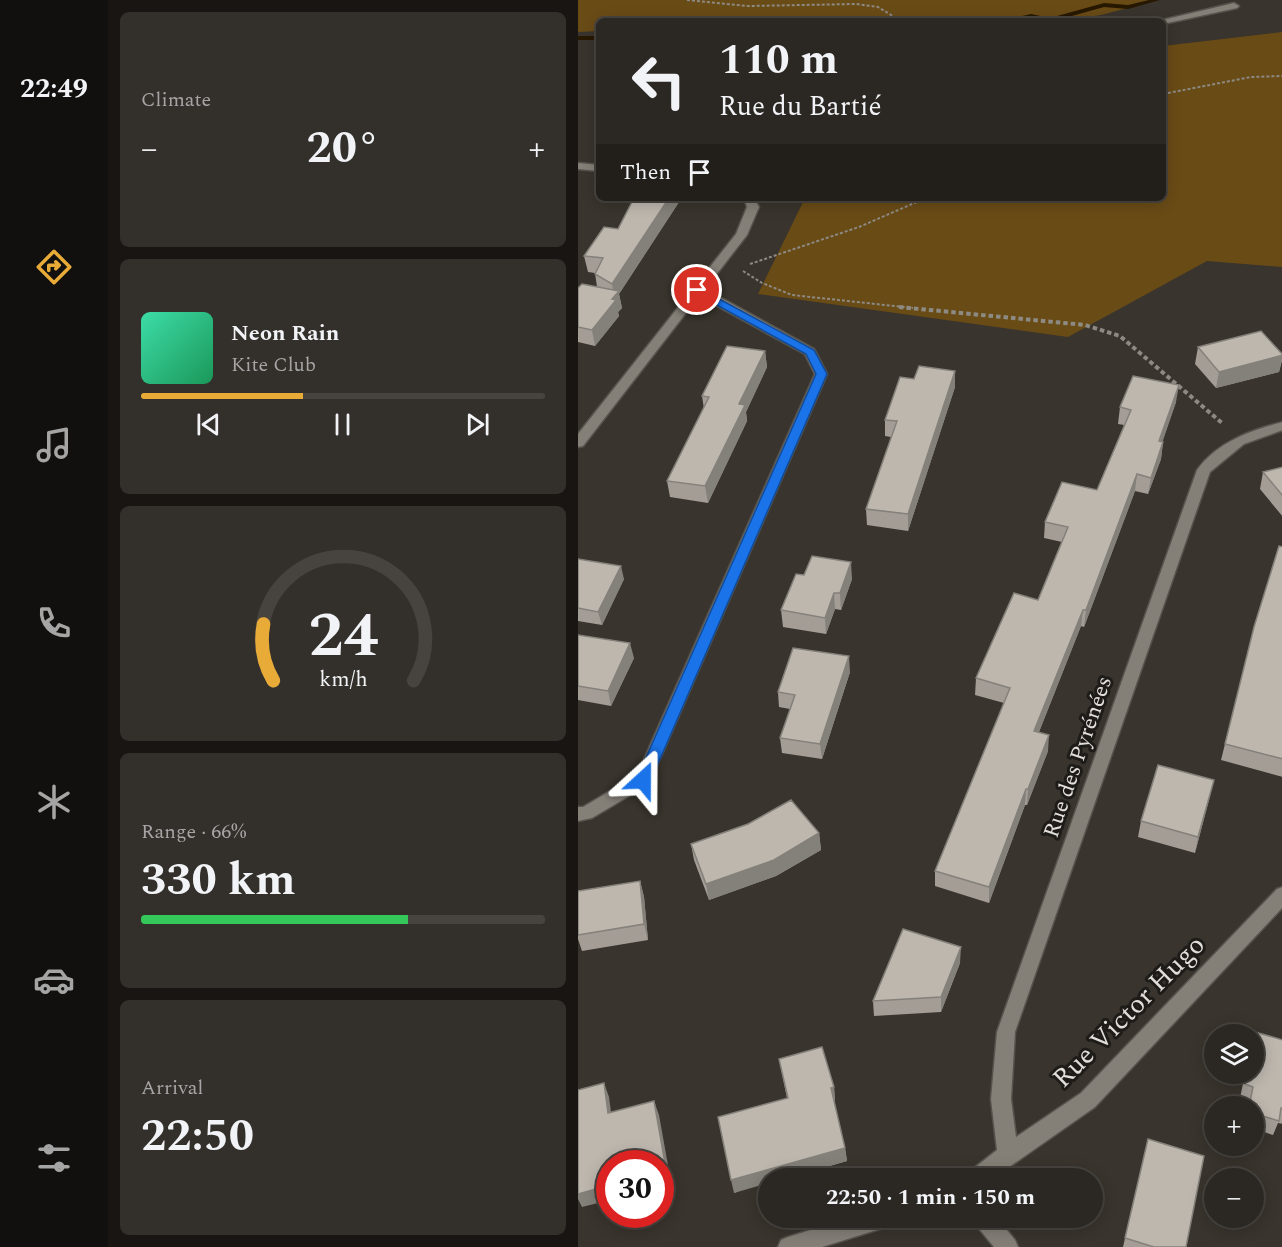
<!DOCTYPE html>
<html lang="en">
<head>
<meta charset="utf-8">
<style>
  body { margin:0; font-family:Spectral,serif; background:#332f2a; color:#f1f3f6; height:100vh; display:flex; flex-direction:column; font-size:22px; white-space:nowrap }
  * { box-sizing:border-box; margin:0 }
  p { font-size:20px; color:#a6a5a5 }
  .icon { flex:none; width:33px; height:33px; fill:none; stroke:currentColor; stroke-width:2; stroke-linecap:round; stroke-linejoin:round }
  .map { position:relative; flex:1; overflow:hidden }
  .side { display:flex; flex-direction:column; gap:12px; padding:12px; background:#181513; width:470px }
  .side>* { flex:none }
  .guide { position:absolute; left:18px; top:18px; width:570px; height:183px; border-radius:9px; box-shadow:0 3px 15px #0003,0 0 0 2px #474440; background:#2b2722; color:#f1f3f6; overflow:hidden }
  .controls { position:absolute; left:626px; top:1024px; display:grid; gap:12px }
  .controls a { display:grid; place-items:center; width:60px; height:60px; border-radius:50%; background:#2b2722; box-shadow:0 3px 15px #0003,0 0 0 2px #474440; font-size:30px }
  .speed { position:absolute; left:18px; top:1150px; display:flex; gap:12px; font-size:30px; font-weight:700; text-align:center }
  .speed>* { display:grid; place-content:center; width:78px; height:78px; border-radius:50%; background:#2b2722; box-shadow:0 3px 15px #0003,0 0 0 2px #474440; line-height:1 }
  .speed .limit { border:9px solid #d22; background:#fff; color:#111 }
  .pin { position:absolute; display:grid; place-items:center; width:51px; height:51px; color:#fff; margin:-26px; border:3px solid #fff; border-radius:50%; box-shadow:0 2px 6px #0007 }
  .me { position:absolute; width:66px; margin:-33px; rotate:24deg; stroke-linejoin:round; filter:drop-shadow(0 0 4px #0008) }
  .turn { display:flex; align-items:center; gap:21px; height:126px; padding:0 24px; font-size:27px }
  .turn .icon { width:78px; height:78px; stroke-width:2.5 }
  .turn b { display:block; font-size:42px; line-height:51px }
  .then { display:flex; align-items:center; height:57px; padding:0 24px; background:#0003; gap:12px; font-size:22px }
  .big { font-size:45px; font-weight:700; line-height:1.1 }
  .side .tile { flex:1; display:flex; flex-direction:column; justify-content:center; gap:9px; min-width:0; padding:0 21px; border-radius:9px; background:#332f2a }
  .side .dial { align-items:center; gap:0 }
  .dial svg { height:156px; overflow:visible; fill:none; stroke:#474440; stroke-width:7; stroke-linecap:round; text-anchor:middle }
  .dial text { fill:#f1f3f6; stroke:none }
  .song { display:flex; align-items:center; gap:18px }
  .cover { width:72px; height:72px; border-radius:9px; background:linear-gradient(135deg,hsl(160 70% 55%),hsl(150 70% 35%)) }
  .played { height:6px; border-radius:3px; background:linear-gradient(90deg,#e9ab38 40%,#474440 40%) }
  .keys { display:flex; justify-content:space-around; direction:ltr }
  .heat { display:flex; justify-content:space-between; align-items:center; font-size:33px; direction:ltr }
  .charge { height:9px; border-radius:4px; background:linear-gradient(90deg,#34c759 66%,#474440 0) }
  .trip { position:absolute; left:180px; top:1168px; width:345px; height:60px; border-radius:30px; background:#2b2722; box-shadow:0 3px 15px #0003,0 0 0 2px #474440; font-weight:700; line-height:60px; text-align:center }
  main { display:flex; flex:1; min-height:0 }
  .tab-bar { display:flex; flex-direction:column; width:108px; justify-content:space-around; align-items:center; background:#11100e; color:#a6a5a5 }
  .tab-bar .icon { width:42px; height:42px }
  .tab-bar .current { color:#e9ab38 }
  .tab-bar b { font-size:27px; color:#f1f3f6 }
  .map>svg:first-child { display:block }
  .green { fill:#694b16 }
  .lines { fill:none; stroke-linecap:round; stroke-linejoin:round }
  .stream { fill:#271801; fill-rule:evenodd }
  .lane-casing { stroke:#56534c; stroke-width:3 }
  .street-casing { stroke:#56534c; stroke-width:3 }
  .path-far1 { stroke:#8d8983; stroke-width:2; stroke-dasharray:3 2; stroke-linecap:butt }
  .path { stroke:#8d8983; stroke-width:4; stroke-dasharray:4.5 3; stroke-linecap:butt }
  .lane { fill:#847f77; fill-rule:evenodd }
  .street { fill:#847f77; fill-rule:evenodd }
  .wall { fill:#a39d96 }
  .shaded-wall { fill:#84807a }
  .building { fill:#bdb7ae; stroke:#84807a; stroke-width:1.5 }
  .route { fill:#1a73e8; stroke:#114b97; stroke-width:1.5 }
  .labels { text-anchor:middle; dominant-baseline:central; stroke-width:6; stroke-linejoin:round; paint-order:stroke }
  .street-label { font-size:22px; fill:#e2dfdb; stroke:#1e1c19 }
  .near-street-label { font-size:27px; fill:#e2dfdb; stroke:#1e1c19 }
</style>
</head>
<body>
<main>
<nav class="tab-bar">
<b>22:49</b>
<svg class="icon current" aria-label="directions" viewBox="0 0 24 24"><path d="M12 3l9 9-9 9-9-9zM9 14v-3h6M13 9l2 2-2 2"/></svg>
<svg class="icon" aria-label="music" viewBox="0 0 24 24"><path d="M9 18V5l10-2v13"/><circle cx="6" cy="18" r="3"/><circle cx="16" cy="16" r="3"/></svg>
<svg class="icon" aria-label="phone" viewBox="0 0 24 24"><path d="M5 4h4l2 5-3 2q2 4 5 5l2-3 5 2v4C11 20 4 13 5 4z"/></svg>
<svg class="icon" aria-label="climate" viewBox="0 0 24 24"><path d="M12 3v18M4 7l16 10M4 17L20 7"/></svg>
<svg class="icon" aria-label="car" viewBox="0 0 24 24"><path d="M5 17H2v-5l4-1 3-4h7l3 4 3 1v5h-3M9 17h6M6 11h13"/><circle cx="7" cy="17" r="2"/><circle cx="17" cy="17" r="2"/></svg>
<svg class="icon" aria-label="filters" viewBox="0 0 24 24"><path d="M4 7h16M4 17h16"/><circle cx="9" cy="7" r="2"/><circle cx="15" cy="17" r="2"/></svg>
</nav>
<section class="side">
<div class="tile"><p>Climate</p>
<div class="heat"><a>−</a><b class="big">20°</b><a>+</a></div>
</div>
<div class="tile">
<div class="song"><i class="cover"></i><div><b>Neon Rain</b><p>Kite Club</p></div></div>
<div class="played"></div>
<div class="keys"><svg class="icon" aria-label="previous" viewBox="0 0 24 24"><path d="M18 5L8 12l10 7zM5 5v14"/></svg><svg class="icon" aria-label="pause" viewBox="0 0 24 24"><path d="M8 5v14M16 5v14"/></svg><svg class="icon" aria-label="next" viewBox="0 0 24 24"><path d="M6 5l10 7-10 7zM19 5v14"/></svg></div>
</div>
<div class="tile dial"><svg viewBox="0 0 100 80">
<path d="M14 69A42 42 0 1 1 86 69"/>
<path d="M14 69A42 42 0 0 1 9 40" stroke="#e9ab38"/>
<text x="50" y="56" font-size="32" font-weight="700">24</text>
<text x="50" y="72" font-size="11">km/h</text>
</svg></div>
<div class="tile"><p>Range · 66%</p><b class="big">330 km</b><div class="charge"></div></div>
<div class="tile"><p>Arrival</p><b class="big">22:50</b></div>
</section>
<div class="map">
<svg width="705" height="1247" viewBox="0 0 705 1247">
  <rect width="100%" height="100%" fill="#39342d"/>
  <path class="green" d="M0,0h580l-57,15 -43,6h-459v10l-21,1z
    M704,32v235l-75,-6 -139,76 -310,-43 47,-96h358v-152z"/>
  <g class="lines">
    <path class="stream" d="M571,0h11l-32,9 -24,-2 -50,14 -23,-3 -16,3h-14l30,-7 19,4 54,-15 24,2z
      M0,36h21v4h-21z"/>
    <defs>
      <path id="lane" d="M656,3l5,3 -2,2 -74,16v-3h-5z"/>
      <path id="street" d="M0,163l21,2v6l-21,-2z
        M166,198h10l5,9 -12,28 -42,54 109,60 13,25 -178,410 -57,34 -14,3v-14h5l54,-32 178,-401 -10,-20 -106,-58 -116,150 -5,1v-13l158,-200 11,-27z
        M705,422v8l-39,14 -34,28 -195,560 -4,67 5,38 65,-44 196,-204 6,-2v20l-188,200 -103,72h-26l3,-7 28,-22 -6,-51 6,-67 200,-562c20,-28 54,-40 86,-48z
        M271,1218h44l-3,7 -7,3 -61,19h-44l3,-7 7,-3z
        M395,1218h24l18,22 3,7h-24l-18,-22z"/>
    </defs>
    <use href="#lane" class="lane-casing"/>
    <use href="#street" class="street-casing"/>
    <path class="path-far1" d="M109,0l61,6 108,-2 22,3 23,14
      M585,94l88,-17 32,-1
      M172,264l109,-37 67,-29
      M165,271l19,12 30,12 121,13"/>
    <path class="path" d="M321,307l186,18 35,11 102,87"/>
    <use href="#lane" class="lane"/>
    <use href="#street" class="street"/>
  </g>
  <path class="wall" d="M56,198h44l1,4 -60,92 3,14 -4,4 1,4 -24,30 -17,-4v-54l19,-1 -2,-14 -7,-1 -4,-16 34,-27z
    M620,347l85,7v3l-4,15 -63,16 -21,-24z
    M187,351l2,16 -21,45 1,9 -39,82 -38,-6 -3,-16 37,-72 -2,-13z
    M377,371v16l-47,144 -41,-6 -1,-16 25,-72 -6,-1v-16l29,-41z
    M598,402l-14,40h1l-2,17 -13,35 -13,-3 -51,136 -3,-1 -42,106 9,19 -21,54h-2l-36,98 -54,-17v-15l69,-168 -29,-8 1,-17 62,-78 24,-58 -18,-4 1,-16 52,-32 27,-65 -6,-1 2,-17z
    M705,467v50l-23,-28 3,-17z
    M705,547v230l-62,-17 33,-133z
    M0,559l46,20 -22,46 -24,-4z
    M226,575l48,4 -11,31 -6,-1 -9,25 -43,-7 -2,-17z
    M0,635l56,23 -23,48 -33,-6z
    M272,672l-28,87 -40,-6 -2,-15 10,-29 -11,-2 -1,-15z
    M636,780l-19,73 -57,-16 3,-16z
    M241,833l2,17 -45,26 -67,24 -15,-40 -3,-16z
    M62,881l4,16 4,43 -66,11 -4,-12v-48z
    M382,963l-19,49 -67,4 -1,-15z
    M677,1032l28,8v84l-5,-1 -5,12 -20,-7v-21h-6l1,-6 -8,-3 5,-24h8v-37z
    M201,1059l55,28 1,14h-1l11,47 2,13 -63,18h-16l-34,14 53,-95z
    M570,1139l38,108h-63z"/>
  <path class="shaded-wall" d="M91,198h9l1,4 -60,92 3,14 -4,4 1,4 -24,30 -3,-16 22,-33 -2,-13z
    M187,351l2,16 -21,45 1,9 -39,82 -3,-17 34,-82z
    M705,355l-4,17 -63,16 3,-16z
    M377,371v16l-47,144v-17z
    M601,385l-3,17 -19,56 2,-17z
    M585,442l-2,17 -13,35 3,-16z
    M559,474l-2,17 -51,136 2,-17z
    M273,562l1,17 -11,31 -1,-17z
    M43,566l3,13 -22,46 -4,-13z
    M256,593l1,16 -9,25 -1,-16z
    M505,610l-2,16 -48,121 1,-16z
    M52,643l4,15 -23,48 -3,-15z
    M271,656l1,16 -28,87 -2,-15z
    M471,735l-1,16 -21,54 1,-16z
    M636,780l-4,16 -15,57 3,-16z
    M448,789l-1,16 -36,98v-16z
    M241,833l2,17 -45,26 -67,24 -3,-16z
    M62,881l4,16 4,43 -4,-16z
    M383,947l-1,16 -19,49v-15z
    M26,1083l5,14 4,30 -5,-14z
    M256,1087l1,14 -2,1 -2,-14z
    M76,1101l5,14 12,67 -11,3v-15z
    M267,1148l2,13 -63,18h-16v4l-34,10 -3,-13z
    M32,1185v15l-28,7 -4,-8v-5z"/>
  <path class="building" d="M56,198h35l-57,86 -17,-10 8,-16 -19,-2 20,-29 14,2z
    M4,284l37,7 -7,8 4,1 -24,30 -14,-3v-39z
    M683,331l22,24 -64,17 -21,-25z
    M149,346l38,5 -26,53 6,1 -40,81 -38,-5 42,-84 -7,-1z
    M341,366l36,5 -47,143 -42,-5 31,-88 -12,-1 15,-43 14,2z
    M555,376l46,9 -20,56 4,1 -12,36 -14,-4 -51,136h-3l-49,121 15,4 -21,54h-2l-37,98 -54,-16 75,-183 -34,-10 38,-85 24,7 30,-73 -23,-5 17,-40 35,8 34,-80 -11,-3z
    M705,467v29l-20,-24z
    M701,546l4,1v212l-58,-15 29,-117z
    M234,556l39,6 -11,31h-6l-9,25 -44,-8 15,-36 8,1z
    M0,559l43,7 -23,46 -20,-4z
    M0,635l52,8 -22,48 -30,-5z
    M215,648l56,8 -29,88 -40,-6 15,-43 -17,-3z
    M580,765l56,15 -16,57 -57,-16z
    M213,800l28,33 -45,27 -68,24 -15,-40 57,-20z
    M62,881l4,43 -66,11v-44z
    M325,929l58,18 -20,50 -68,4z
    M677,1032l28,8v68h-2l-2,13 -26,-8v-6h-4l4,-20 -8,-3 2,-10h6v-33z
    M244,1047l12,40 -3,1 14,60 -114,32 -13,-63 70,-19 -9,-39z
    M26,1083l4,30 46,-12 12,68 -6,1v-6h-50v21l-32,9v-104z
    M570,1139l56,17 -18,91h-32l-29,-9z"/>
  <path class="route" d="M119,287l117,63 13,24 -176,406 -2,4h-11l-2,-4 180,-406 -10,-20 -113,-62 -1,-2z"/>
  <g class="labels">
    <g class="street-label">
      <text transform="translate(500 757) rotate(-71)">Rue des Pyrénées</text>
    </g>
    <g class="near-street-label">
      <text transform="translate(551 1012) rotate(-45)">Rue Victor Hugo</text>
    </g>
  </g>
</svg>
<div class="controls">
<a><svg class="icon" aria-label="layers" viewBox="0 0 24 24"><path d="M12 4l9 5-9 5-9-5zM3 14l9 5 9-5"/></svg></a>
<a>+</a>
<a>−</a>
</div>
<div class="speed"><div class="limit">30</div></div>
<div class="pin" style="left:119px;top:290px;background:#d93025"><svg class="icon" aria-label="arrive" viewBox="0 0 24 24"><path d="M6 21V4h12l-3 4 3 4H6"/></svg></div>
<svg class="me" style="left:65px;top:780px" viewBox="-20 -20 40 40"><path d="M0-17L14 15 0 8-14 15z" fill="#1a73e8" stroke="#fff" stroke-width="4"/></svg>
<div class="trip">22:50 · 1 min · 150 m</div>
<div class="guide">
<div class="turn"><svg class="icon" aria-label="left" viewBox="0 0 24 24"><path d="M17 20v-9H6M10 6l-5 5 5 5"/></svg><div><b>110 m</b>Rue du Bartié</div></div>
<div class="then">Then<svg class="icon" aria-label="arrive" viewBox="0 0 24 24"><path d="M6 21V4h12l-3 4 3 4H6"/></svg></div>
</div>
</div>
</main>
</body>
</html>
